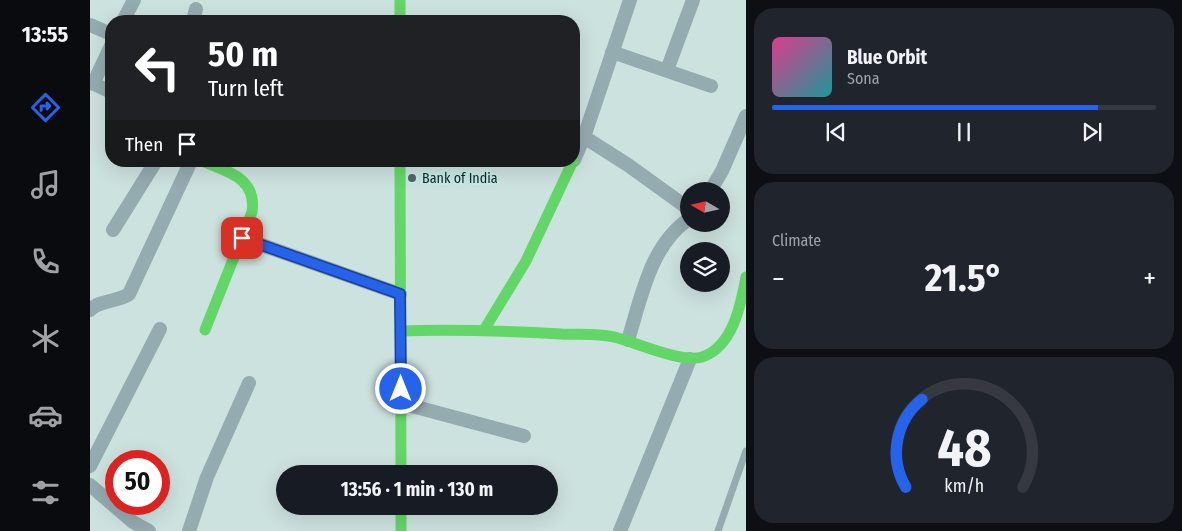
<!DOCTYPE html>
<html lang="en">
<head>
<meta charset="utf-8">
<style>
  body { margin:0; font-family:"Fira Sans Condensed",sans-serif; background:#20242c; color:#f1f3f6; height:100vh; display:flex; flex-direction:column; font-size:19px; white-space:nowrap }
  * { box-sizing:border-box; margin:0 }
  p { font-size:16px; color:#9ea1a6 }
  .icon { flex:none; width:28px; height:28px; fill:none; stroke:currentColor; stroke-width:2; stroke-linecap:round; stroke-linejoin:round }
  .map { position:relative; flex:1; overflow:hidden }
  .details { display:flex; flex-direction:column; gap:8px; padding:8px; background:#0d0f14; width:436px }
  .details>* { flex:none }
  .banner { position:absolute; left:15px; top:15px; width:475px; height:152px; border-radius:20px; box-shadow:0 5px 20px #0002; background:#202124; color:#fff; overflow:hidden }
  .needle { width:32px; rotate:279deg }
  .tools { position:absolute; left:590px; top:182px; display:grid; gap:10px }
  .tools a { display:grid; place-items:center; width:50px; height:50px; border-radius:50%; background:#171b24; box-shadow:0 5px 20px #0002; font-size:25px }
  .speed { position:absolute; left:15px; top:450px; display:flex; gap:10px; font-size:25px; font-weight:700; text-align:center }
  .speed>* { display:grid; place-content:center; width:65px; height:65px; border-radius:50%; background:#171b24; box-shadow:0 5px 20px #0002; line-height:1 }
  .speed .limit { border:8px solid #d22; background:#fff; color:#111 }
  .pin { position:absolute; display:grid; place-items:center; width:42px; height:42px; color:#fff; margin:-21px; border-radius:10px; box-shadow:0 2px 8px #0006 }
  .me { position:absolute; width:55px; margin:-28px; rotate:0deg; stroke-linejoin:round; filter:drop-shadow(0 0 4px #0008) }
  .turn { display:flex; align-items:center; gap:18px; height:105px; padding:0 20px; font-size:22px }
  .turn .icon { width:65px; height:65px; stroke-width:2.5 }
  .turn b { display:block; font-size:35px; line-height:42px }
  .then { display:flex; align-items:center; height:48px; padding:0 20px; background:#0003; gap:10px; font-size:19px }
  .big { font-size:38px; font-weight:700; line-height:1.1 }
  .details .tile { flex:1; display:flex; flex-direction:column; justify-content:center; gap:8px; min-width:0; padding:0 18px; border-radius:20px; background:#20242c }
  .details .dial { align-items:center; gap:0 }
  .dial svg { height:130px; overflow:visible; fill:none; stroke:#363941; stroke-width:7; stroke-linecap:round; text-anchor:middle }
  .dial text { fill:#f1f3f6; stroke:none }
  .song { display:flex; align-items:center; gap:15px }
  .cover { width:60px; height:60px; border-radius:8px; background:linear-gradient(135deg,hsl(330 70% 55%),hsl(180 70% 35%)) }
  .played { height:5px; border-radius:2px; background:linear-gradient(90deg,#2563eb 85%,#363941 85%) }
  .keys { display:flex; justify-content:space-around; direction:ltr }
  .heat { display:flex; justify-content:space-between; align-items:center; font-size:28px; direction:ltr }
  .trip { position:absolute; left:186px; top:465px; width:282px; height:50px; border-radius:25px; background:#171b24; box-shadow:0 5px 20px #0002; font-weight:700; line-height:50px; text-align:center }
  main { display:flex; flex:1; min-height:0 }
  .tab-bar { display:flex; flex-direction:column; width:90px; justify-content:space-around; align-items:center; background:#090b0e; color:#9ea1a6 }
  .tab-bar .icon { width:35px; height:35px }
  .tab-bar .on { color:#2563eb }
  .tab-bar b { font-size:22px; color:#f1f3f6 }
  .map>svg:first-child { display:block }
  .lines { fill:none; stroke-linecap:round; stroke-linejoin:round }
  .lane { stroke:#94abaf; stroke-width:7 }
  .street { stroke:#94abaf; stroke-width:14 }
  .fast { stroke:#63d668; stroke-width:11 }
  .route-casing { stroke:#184099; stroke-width:12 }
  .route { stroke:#2563eb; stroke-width:9 }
  .poi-dot { fill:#536563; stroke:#c2ece6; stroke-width:2 }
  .labels { text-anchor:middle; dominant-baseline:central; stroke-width:4; stroke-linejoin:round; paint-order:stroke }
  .poi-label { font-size:14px; fill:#122220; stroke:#c2ece6; text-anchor:start }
</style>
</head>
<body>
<main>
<nav class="tab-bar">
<b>13:55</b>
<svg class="icon on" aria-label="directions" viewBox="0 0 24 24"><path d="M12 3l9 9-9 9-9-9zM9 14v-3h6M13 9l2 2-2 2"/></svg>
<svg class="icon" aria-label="music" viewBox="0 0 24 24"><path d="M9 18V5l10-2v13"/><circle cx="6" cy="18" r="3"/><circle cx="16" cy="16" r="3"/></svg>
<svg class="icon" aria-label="phone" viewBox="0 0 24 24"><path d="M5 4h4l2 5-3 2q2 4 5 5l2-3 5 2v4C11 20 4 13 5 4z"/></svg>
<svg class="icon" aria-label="climate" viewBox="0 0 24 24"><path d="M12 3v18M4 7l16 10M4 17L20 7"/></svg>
<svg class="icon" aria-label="car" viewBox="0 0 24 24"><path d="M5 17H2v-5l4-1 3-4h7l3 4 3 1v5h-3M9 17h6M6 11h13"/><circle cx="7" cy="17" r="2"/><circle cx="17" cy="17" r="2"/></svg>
<svg class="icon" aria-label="filters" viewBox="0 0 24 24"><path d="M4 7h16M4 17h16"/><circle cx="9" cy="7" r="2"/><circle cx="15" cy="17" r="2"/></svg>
</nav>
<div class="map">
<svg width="656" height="531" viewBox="0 0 656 531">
  <rect width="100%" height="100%" fill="#cce2df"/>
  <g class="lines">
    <path class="lane" d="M628,531l28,-80"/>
    <path class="street" d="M33,21l11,-21
      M103,21l3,-12
      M0,25l21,9
      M522,52l99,34
      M577,70l26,-70
      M0,82l21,10
      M3,84l18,-38
      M494,137l44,28 61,44
      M484,160l10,-23 46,-137
      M620,191l12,-20 24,-55
      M23,230l43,-69
      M152,238l158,56
      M0,310c9,-10 28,-8 39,-16l62,-133
      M538,340c13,-41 22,-95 61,-121
      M311,403l123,33
      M0,466l70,-137
      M0,485l43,37 16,9
      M99,531l18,-54 42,-94
      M530,531l70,-172"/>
    <path class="fast" d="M310,0v21
      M112,161c26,11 55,17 50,51l-47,118
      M310,161l1,313
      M394,330l42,-69 47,-100
      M311,331c54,-2 106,0 160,3 18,1 39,-1 57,4 21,6 64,25 84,19 31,-10 39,-53 44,-80
      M311,506v25"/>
  </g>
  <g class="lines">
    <defs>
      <path id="route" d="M152,238l158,56 1,95"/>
    </defs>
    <use href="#route" class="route-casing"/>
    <use href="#route" class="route"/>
  </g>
  <circle class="poi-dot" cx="322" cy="178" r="5"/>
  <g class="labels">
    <g class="poi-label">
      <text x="332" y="178">Bank of India</text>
    </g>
  </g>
</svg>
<div class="tools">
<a><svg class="needle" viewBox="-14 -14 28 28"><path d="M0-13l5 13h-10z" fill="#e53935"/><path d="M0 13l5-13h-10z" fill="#9ea1a6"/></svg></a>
<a><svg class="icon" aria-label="layers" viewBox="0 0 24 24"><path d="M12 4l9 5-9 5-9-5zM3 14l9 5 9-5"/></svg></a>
</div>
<div class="speed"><div class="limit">50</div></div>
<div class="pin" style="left:152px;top:238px;background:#d93025"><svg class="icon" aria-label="arrive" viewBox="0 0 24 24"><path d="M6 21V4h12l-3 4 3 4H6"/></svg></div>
<svg class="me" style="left:311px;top:389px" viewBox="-20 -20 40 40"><circle r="17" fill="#2563eb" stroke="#fff" stroke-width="3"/><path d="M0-11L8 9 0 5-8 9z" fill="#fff"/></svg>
<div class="trip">13:56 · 1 min · 130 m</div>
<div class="banner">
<div class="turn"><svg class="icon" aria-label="left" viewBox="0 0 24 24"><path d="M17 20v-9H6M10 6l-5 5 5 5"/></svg><div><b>50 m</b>Turn left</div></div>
<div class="then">Then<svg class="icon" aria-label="arrive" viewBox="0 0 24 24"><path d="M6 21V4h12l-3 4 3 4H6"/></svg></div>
</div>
</div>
<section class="details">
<div class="tile">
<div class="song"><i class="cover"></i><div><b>Blue Orbit</b><p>Sona</p></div></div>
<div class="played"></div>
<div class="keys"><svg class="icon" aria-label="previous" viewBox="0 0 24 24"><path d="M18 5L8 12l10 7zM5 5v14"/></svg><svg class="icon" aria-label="pause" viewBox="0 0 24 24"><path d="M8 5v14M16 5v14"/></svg><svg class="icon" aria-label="next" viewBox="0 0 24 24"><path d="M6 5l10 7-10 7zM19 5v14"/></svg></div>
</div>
<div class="tile"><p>Climate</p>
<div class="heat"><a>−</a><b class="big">21.5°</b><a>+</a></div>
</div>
<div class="tile dial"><svg viewBox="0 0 100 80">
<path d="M14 69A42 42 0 1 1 86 69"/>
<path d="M14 69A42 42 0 0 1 24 15" stroke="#2563eb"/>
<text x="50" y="56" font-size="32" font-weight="700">48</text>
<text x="50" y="72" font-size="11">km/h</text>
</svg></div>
</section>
</main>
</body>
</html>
